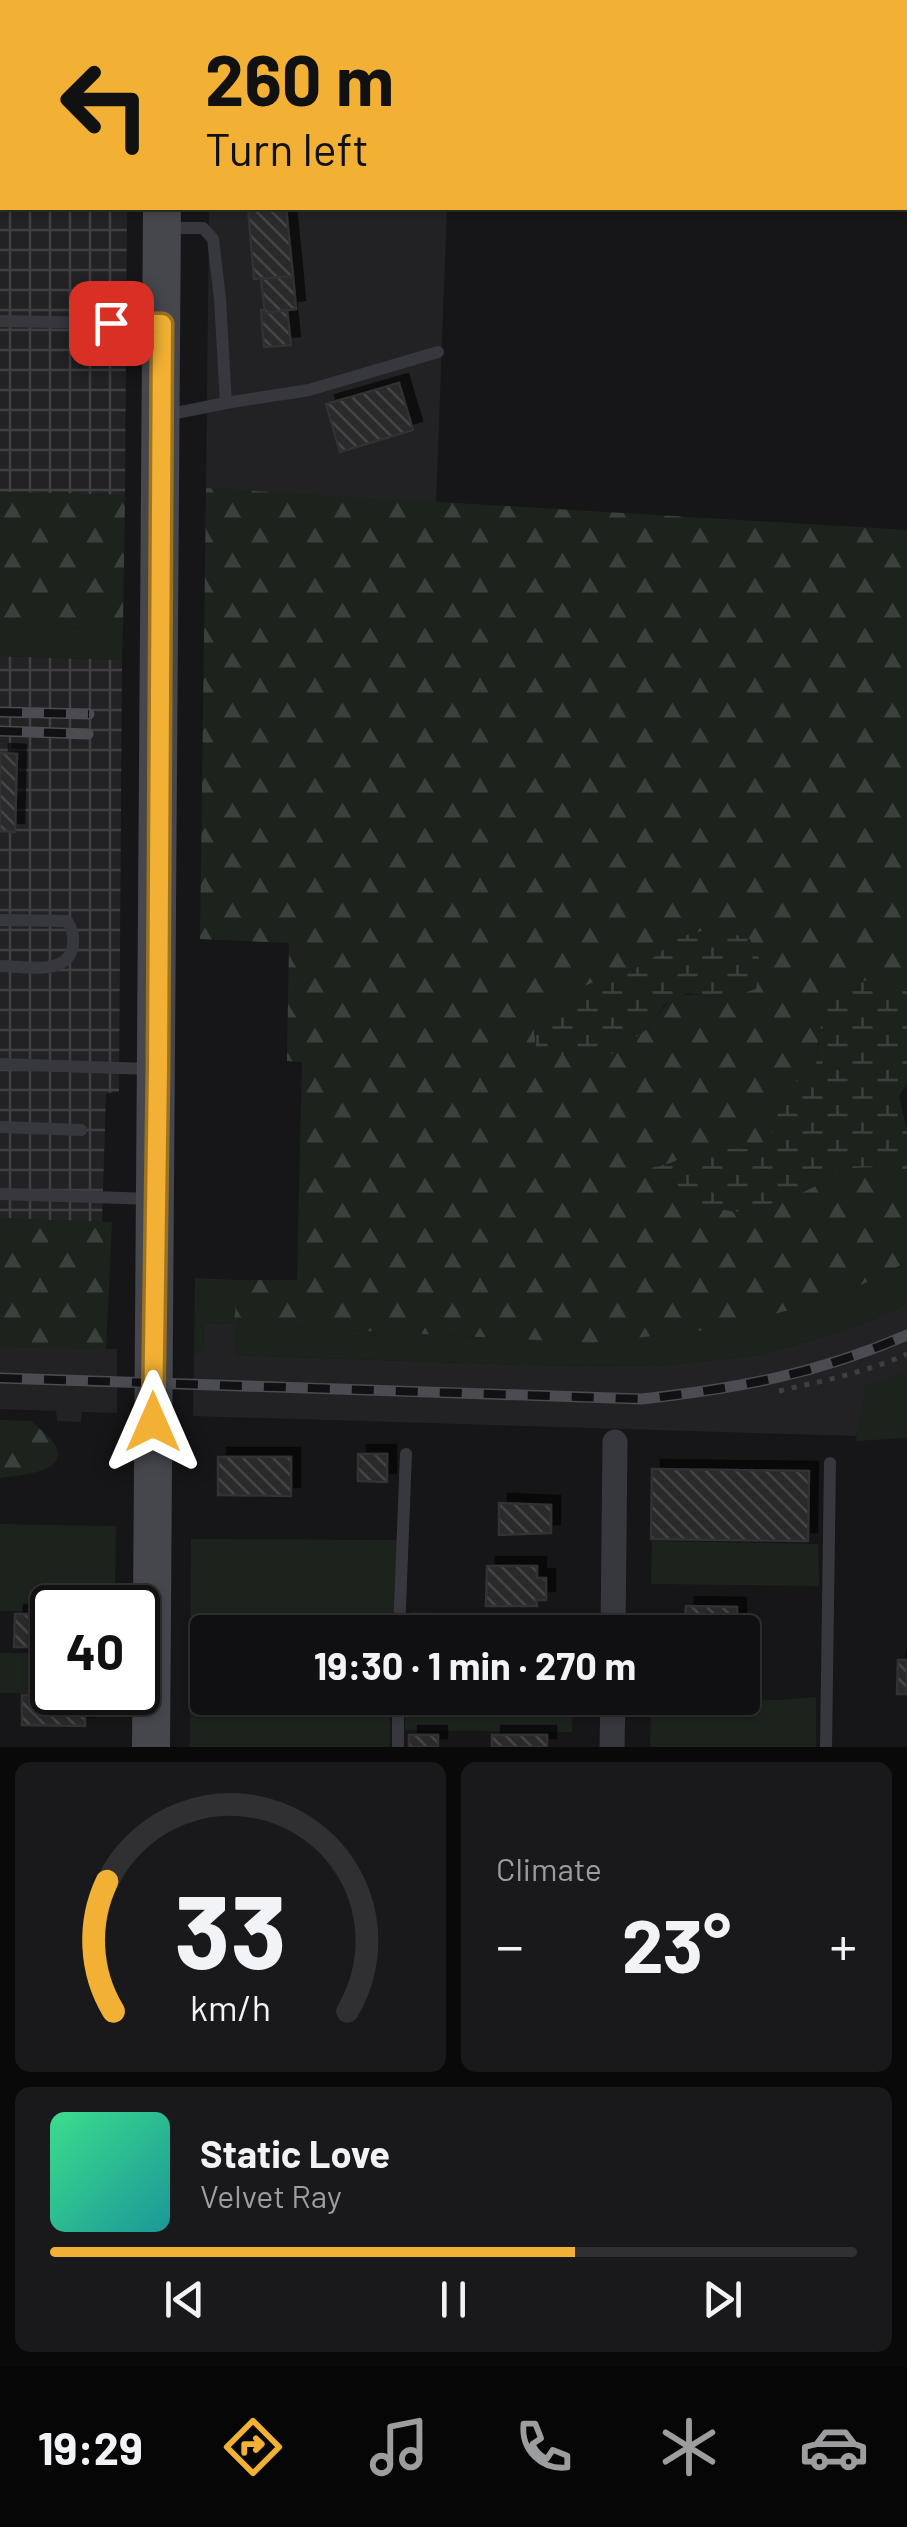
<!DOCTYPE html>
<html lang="en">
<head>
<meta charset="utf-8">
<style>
  body { margin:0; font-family:Barlow,sans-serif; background:#19191b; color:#f1f3f6; height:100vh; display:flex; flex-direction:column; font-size:38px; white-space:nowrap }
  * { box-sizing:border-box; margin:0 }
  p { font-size:32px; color:#9c9d9f }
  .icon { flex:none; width:55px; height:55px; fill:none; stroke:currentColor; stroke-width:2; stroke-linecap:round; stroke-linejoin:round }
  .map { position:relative; height:1747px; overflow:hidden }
  .panel { display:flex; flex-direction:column; gap:15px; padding:15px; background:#09090a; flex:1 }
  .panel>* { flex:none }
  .banner { position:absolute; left:0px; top:0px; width:908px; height:210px; box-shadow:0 2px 8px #0004,0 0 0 2px #303032; background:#f2b134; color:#111; overflow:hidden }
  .speed { position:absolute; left:30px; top:1585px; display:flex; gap:20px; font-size:50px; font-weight:700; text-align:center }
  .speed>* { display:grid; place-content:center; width:130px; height:130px; border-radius:50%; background:#101012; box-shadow:0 2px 8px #0004,0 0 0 2px #303032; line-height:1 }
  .speed .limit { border:5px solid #111; border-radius:15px; background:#fff; color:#111 }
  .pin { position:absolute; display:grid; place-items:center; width:85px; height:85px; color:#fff; margin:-42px; border-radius:20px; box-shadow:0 5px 15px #0006 }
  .me { position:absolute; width:110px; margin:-55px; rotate:0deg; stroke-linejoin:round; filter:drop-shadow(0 0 8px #0008) }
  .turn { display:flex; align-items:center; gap:35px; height:210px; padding:0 40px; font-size:45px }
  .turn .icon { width:130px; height:130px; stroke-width:2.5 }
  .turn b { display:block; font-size:70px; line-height:85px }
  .big { font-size:75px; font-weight:700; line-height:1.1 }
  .panel .widget { flex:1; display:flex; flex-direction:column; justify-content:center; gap:15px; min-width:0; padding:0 35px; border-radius:15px; background:#19191b }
  .panel .dial { align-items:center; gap:0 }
  .dial svg { height:260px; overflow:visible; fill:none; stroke:#303032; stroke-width:7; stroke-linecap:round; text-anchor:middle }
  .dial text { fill:#f1f3f6; stroke:none }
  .song { display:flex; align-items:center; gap:30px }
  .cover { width:120px; height:120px; border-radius:15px; background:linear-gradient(135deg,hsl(150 70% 55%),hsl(180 70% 35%)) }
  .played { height:10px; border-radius:5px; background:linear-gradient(90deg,#f2b134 65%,#303032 65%) }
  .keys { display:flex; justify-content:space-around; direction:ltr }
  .heat { display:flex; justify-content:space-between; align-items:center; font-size:55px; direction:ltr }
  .panel .tiles { flex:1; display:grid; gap:15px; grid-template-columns:1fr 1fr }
  .widget:last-child { grid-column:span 2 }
  .trip { position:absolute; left:190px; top:1615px; width:570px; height:100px; border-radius:10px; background:#101012; box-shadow:0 2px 8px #0004,0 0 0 2px #303032; font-weight:700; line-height:100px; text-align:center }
  .tabs { display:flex; height:160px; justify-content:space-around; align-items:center; background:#060607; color:#9c9d9f }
  .tabs .icon { width:70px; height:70px }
  .tabs .active { color:#f2b134 }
  .tabs b { font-size:45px; color:#f1f3f6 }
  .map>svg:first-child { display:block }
  .built { fill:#222225 }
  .industrial { fill:url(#industrial-grid) }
  .grass { fill:#1c231d }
  .forest { fill:url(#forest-firs); fill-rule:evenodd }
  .wetland { fill:url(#wetland-marsh) }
  .building { fill:url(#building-back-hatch); stroke:#303034; stroke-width:2.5; filter:url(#shadow) }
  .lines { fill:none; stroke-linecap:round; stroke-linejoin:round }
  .path { stroke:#3d3f44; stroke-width:5; stroke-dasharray:5 8; stroke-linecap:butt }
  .lane { stroke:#37383d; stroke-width:12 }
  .street { stroke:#37383d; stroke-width:25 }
  .secondary { stroke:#45474d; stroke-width:38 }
  .rail-casing { stroke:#4a4c52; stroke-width:11 }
  .rail { stroke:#111113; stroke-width:8; stroke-dasharray:22; stroke-linecap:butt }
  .route-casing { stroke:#9d7322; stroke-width:25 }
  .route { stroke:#f2b134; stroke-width:18 }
</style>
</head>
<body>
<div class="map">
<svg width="907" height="1747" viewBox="0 0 907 1747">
  <defs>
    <pattern id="industrial-grid" width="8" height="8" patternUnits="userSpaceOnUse" patternTransform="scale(2.5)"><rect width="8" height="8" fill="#222225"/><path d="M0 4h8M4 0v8" fill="none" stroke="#3f3f43"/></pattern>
    <pattern id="forest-firs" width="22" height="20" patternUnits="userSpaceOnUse" patternTransform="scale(2.5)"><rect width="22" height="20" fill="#1c231d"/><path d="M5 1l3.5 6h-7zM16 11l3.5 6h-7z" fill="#3a403c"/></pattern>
    <pattern id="wetland-marsh" width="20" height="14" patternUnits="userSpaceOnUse" patternTransform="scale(2.5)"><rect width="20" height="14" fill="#1c231d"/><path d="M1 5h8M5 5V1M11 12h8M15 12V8" fill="none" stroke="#3a403c"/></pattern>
    <pattern id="building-back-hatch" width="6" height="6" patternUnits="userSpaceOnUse" patternTransform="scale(2.5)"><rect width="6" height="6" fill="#29292c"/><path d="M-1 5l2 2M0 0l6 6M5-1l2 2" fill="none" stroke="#454548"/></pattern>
    <filter id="shadow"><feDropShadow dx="9" dy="-9" stdDeviation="0" flood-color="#0009"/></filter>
  </defs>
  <rect width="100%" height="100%" fill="#161618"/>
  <path class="built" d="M209,208h238l-11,295 -230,-15z
    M907,1304v67l-41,16 -9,49 -664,-20 1,-62h9l1,-31 30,1v31l288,10 135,1 103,-11 92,-27z
    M0,1347l117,2v64l-35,-1 -1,10 -24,-1 -1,-10 -56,-2z"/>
  <path class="industrial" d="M0,0h129v2h-127v206h125l-2,287 -125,-3z
    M0,656l122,4 -3,432 -13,1 -4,129 -102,-4z"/>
  <path class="grass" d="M123,628l-1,32 -122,-4v-27z
    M907,1262v42l-55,24 -92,27 -103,11 -135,-1 -288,-10v-31l-30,-1 -1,31h-9l1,-76 43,2 -3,44 357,19 132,-15 113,-31z
    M907,1371v67l-51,3 10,-55z
    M0,1524l116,2 -1,81 -63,1v4l-52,-1z
    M191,1539l206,1 -4,92h-185v66h182v49h-200z
    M652,1541l166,3 1,42 -168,-2z
    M412,1612l162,6 -1,14h-162z
    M0,1653h52v39l63,2 -115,-1z
    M816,1697v50h-166l1,-49 130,2z
    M405,1698h168l-1,34 -167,-2z"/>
  <path class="forest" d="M206,488l701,42v452l-4,-2 -85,62 -1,24 -32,23 -13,46 -19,14 -48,-1 -34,15 -18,5 22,13 14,22 100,-4 63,-31 27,-1 28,4v91l-70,35 -113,31 -132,15 -358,-19 4,-44h59l5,-218 -15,-1 2,-118 -89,-4zM644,965l83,33c-45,-5 -53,-10 -78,31l-113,18 -3,-26 51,-35z
    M0,492l125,3 -2,133 -123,1z
    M0,1218l112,4 -6,127 -106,-2z
    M0,1420l31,1c7,7 19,15 24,24 16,29 -39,30 -55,33z"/>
  <path class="wetland" d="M712,928l38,11 11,24 -5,26 -29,9 -39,-5 -23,11 -16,24 -43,30 -32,1 -38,-12 -3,-26 51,-35 60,-21 36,-28z
    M903,980l4,2v101l-8,13 8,35v40l-28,-4 -27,1 -63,31 -54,13 -46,-9 -14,-22 -24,-13 20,-5 34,-15 48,1 19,-14 2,-33 11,-13 31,-23 8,-65 33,-20z"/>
  <path class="building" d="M248,208h38l7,68 -39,3z
    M293,276l3,33 -31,4 -4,-34z
    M261,310h3l1,3 22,-3 4,35 -27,2z
    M399,383l14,47 -73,22 -14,-48z
    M0,753l17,1 -2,78 -15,-1z
    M358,1454h29v28l-29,-1z
    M218,1457h73v39l-73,-1z
    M652,1469l157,2 -1,70 -157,-2z
    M499,1503l52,2v28l-52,2z
    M487,1566h50v12h9v22h-10l1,6h-51z
    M686,1606l51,1v25h-60l1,-14h7z
    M15,1614h37v33h-38z
    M898,1660h9v34h-10z
    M22,1695l63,1v30l-63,-1z
    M409,1735h29v12h-29z
    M492,1735h55v12h-55z"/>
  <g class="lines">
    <path class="path" d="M779,1391c44,-10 88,-19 128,-37"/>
    <path class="lane" d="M165,228h38l10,11 7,60 6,104 -60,12
      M0,321l159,3
      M226,403l83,-13 129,-38
      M0,920l67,1c5,8 7,14 6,24 -4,32 -50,21 -73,21
      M0,1064l150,5
      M0,1127l81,3
      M0,1194l153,5
      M399,1632l7,-178
      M398,1747v-49
      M826,1747l4,-284"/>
    <path class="street" d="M613,1632l2,-190
      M612,1747l1,-49"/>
    <path class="secondary" d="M164,2v-2
      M151,1747l11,-1539"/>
    <defs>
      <path id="rail" d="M0,712l89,2
        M0,731l88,3
        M0,1378l642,21c97,-11 175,-25 265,-64"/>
    </defs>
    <use href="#rail" class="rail-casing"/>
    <use href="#rail" class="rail"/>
  </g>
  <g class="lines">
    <defs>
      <path id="route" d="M111,323l51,1 -4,745 -5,353"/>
    </defs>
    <use href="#route" class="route-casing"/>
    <use href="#route" class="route"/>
  </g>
</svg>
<div class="speed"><div class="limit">40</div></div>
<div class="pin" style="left:111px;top:323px;background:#d93025"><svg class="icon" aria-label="arrive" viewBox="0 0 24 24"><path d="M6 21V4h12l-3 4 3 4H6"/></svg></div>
<svg class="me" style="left:153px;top:1422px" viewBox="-20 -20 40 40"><path d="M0-17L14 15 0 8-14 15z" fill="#f2b134" stroke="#fff" stroke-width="4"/></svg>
<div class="trip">19:30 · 1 min · 270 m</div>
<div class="banner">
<div class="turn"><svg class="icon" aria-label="left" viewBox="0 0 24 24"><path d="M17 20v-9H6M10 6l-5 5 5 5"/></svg><div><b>260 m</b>Turn left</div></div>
</div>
</div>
<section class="panel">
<div class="tiles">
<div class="widget dial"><svg viewBox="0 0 100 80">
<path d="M14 69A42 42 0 1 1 86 69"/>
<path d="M14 69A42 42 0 0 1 12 29" stroke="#f2b134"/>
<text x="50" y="56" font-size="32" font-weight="700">33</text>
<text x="50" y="72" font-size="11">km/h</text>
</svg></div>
<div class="widget"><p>Climate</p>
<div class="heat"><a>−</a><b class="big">23°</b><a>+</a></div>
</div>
<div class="widget">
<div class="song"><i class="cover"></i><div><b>Static Love</b><p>Velvet Ray</p></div></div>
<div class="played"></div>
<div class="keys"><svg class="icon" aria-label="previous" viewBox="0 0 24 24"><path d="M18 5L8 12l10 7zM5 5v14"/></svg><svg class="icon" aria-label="pause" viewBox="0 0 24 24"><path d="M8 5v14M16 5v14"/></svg><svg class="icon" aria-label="next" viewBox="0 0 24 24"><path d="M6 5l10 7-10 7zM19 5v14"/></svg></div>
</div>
</div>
</section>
<nav class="tabs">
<b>19:29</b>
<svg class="icon active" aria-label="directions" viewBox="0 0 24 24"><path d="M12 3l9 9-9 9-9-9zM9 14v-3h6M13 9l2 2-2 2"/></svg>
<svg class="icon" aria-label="music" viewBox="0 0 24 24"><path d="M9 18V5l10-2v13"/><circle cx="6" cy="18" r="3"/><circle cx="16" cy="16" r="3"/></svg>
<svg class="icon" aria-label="phone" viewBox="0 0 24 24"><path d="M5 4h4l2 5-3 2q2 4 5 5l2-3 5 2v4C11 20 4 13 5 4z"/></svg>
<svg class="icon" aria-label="climate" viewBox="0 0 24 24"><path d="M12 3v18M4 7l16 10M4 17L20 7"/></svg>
<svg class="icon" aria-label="car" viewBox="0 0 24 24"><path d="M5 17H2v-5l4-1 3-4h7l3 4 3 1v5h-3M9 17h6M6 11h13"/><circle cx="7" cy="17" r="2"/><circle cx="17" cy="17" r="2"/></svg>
</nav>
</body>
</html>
